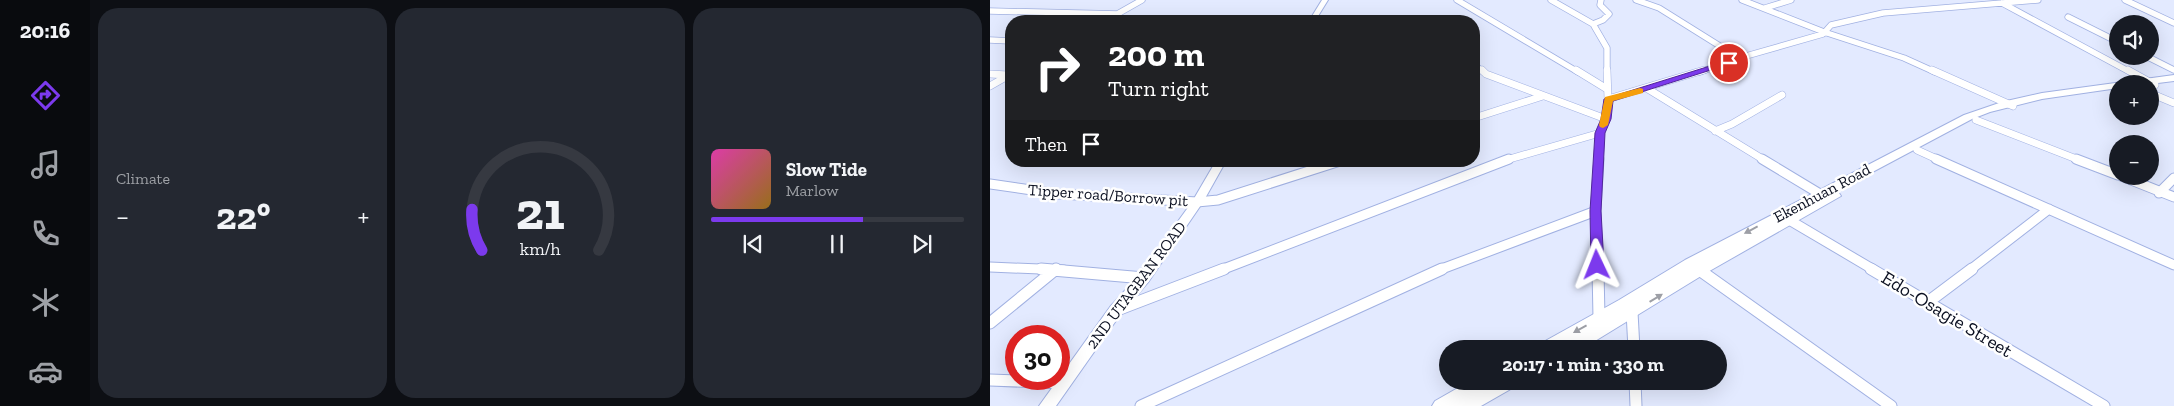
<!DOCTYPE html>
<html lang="en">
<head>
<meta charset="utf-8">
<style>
  body { margin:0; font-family:"Zilla Slab",serif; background:#242831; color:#f1f3f6; height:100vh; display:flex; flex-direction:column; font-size:19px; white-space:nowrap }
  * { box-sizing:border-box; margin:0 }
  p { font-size:16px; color:#9ea1a6 }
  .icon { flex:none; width:28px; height:28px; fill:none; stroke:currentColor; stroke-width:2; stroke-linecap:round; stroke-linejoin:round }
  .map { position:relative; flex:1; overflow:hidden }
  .drawer { display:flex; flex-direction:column; gap:8px; padding:8px; background:#0d0f14; width:900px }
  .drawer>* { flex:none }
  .guide { position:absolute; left:15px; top:15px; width:475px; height:152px; border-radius:20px; box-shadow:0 5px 20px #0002; background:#202124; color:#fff; overflow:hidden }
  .fabs { position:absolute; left:1119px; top:15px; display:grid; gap:10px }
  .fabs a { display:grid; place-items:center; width:50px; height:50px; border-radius:50%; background:#171b24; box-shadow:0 5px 20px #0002; font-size:25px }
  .speed { position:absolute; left:15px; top:325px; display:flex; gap:10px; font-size:25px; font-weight:700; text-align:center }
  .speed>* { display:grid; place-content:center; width:65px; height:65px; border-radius:50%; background:#171b24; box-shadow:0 5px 20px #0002; line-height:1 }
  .speed .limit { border:8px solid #d22; background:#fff; color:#111 }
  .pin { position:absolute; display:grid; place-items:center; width:42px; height:42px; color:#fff; margin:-21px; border:2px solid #fff; border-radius:50%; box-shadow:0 1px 5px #0007 }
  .me { position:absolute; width:55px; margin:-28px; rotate:358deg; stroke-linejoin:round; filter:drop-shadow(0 0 4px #0008) }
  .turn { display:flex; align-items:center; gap:18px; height:105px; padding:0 20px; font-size:22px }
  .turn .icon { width:65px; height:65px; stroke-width:2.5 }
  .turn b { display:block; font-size:35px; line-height:42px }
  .then { display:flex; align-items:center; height:48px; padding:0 20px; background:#0003; gap:10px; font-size:19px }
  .big { font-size:38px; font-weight:800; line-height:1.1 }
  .drawer .widget { flex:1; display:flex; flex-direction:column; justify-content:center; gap:8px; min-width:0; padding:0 18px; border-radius:20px; background:#242831 }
  .drawer .dial { align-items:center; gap:0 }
  .dial svg { height:130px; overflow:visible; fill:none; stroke:#363941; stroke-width:7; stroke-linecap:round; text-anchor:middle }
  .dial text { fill:#f1f3f6; stroke:none }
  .song { display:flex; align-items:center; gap:15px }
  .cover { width:60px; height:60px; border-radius:8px; background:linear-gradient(135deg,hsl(320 70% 55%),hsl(40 70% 35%)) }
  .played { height:5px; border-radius:2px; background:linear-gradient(90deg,#7c3aed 60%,#363941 60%) }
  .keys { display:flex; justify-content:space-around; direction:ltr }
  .heat { display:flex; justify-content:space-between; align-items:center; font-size:28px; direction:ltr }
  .drawer .tiles { flex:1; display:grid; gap:8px; grid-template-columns:repeat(3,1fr) }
  .trip { position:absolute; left:449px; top:340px; width:288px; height:50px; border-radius:25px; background:#171b24; box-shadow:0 5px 20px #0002; font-weight:800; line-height:50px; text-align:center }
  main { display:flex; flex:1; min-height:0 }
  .menu { display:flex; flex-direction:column; width:90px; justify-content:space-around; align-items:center; background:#090b0e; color:#9ea1a6 }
  .menu .icon { width:35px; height:35px }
  .menu .active { color:#7c3aed }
  .menu b { font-size:22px; color:#f1f3f6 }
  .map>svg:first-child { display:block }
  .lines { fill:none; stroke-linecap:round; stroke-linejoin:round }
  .minor-far3-casing { stroke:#a1b1e2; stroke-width:7 }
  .minor-far2-casing { stroke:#a1b1e2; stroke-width:8 }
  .minor-far1-casing { stroke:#a1b1e2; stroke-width:11 }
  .minor-casing { stroke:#a1b1e2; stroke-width:13 }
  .tertiary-casing { stroke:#a1b1e2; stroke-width:2 }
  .secondary-casing { stroke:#a1b1e2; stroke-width:2 }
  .minor-far3 { stroke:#fff; stroke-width:5.5 }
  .minor-far2 { stroke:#fff; stroke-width:7 }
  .minor-far1 { stroke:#fff; stroke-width:9 }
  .minor { stroke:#fff; stroke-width:11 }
  .tertiary { fill:#fff; fill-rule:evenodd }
  .secondary { fill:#fff; fill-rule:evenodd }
  .oneway { fill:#9d9fa6 }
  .route { fill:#7c3aed; stroke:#51269a }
  .slow { fill:#f59e0b }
  .labels { text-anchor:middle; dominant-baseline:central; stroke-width:5; stroke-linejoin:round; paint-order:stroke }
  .street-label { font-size:16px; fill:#0a0f20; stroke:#fff }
  .near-street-label { font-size:19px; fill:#0a0f20; stroke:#fff }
</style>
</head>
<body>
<main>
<nav class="menu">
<b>20:16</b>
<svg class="icon active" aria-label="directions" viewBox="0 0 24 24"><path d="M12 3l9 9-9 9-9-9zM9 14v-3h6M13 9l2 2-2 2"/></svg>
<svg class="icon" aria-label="music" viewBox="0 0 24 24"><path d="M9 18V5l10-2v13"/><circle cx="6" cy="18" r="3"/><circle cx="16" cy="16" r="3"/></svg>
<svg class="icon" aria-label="phone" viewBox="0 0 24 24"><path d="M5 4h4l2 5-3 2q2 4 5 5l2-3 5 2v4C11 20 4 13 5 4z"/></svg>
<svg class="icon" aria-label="climate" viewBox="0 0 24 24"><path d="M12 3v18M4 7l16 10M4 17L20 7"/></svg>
<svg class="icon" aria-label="car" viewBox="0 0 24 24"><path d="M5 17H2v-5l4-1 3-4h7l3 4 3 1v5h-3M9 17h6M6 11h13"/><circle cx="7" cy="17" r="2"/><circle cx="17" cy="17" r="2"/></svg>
</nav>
<section class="drawer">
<div class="tiles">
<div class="widget"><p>Climate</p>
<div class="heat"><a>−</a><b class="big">22°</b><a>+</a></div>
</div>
<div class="widget dial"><svg viewBox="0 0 100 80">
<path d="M14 69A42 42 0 1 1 86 69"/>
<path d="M14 69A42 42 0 0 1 8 44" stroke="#7c3aed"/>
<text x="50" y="56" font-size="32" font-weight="700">21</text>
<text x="50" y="72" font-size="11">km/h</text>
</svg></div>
<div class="widget">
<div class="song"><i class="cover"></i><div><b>Slow Tide</b><p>Marlow</p></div></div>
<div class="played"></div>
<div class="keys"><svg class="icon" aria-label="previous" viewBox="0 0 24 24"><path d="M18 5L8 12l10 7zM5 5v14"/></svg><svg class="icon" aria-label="pause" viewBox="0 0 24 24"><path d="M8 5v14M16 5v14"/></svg><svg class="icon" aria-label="next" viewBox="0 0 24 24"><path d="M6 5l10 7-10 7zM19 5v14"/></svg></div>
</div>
</div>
</section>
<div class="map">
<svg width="1184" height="406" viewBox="0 0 1184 406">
  <rect width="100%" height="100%" fill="#e3eaff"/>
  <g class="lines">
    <defs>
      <path id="minor-far3" d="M467,0l121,72
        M561,0l42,24
        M611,0l-1,5 9,9 -6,6 -10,4 14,24v24
        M646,0l23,8 80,50
        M752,0l82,32 80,26 31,14
        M1135,0l49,23
        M1012,3l128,69
        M775,8l26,-8
        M0,11l129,3
        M1078,17l50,25
        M115,21l37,-21
        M0,40l21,1
        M1156,56l28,14
        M484,64l9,8
        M710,72l39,-14 84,-24 8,-9 52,-12 155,-13"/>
      <path id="minor-far2" d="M492,70l4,4 120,45
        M586,70l31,19
        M942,70l81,36
        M1138,70l27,15
        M0,74l18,1
        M0,86l21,-12
        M658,89l116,71
        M1160,93l24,10
        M618,99l96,-29
        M484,118l69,-22
        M986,120l103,40
        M725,131l17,-7 50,-29
        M927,150l22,10
        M516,160l94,-27
        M609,160l1,-27 6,-14 2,-20 -1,-29"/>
      <path id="minor-far1" d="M772,159l58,35
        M946,159l238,106
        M1086,159l42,16
        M1131,176l53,21
        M0,184l69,10 138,8 21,-2 122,-39
        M1169,193l15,-15
        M801,221l83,49
        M0,267l74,3
        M706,267l4,3
        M231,270l288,-111
        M449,270l157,-59
        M608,270l-2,-59 3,-52
        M980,270l79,-61"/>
      <path id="minor" d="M51,269l103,9
        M608,269l1,49
        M708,269l193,137
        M881,269l233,137
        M938,302l44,-33
        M127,310l107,-41
        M642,312l2,37
        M0,323l66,-54
        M0,380l75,3
        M645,381l1,25
        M151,406l301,-137"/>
      <path id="tertiary" d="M332,0h6l-13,21h-6z
        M226,161h10l-23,41 -54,79 -29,34 -64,91h-17l71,-99 29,-32 53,-73z"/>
      <path id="secondary" d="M1184,75v6l-24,3h-32v4l-76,11 -52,13 -18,7 -139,74h6l2,3 -135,77 -124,76h-22l1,-2 -25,2 2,-4 81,-45 66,-40 279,-145 38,-13 40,-9z
        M480,381h48l-2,5 -35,20h-49l3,-5z"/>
    </defs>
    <use href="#minor-far3" class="minor-far3-casing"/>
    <use href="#minor-far2" class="minor-far2-casing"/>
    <use href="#minor-far1" class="minor-far1-casing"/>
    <use href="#minor" class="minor-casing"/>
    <use href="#tertiary" class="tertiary-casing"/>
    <use href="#secondary" class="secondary-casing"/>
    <use href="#minor-far3" class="minor-far3"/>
    <use href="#minor-far2" class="minor-far2"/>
    <use href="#minor-far1" class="minor-far1"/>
    <use href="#minor" class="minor"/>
    <use href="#tertiary" class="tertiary"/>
    <use href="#secondary" class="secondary"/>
  </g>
  <defs><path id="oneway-solid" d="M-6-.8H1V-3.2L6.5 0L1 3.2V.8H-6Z" transform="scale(1.25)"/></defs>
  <g class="oneway">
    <use href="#oneway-solid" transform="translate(761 230) rotate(152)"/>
    <use href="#oneway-solid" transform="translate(666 298) rotate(-31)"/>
    <use href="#oneway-solid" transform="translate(590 329) rotate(151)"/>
  </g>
  <path class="route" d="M736,61l7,2 -120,38 -2,18 -6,14 -4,78 3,54 -2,3h-9l-2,-3 -1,-54 5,-78 6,-14 3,-20z"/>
  <path class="slow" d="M650,88l3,1v4l-30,8 -5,24 -5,3 -3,-1 -1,-2 6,-28z"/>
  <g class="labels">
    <g class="street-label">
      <text transform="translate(832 193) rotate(-28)">Ekenhuan Road</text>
      <text transform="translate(118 195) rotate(4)">Tipper road/Borrow pit</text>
      <text transform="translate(146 285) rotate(-53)">2ND UTAGBAN ROAD</text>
    </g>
    <g class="near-street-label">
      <text transform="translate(957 314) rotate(31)">Edo-Osagie Street</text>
    </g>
  </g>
</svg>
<div class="fabs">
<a><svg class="icon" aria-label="sound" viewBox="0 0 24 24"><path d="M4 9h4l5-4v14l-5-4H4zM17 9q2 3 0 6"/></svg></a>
<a>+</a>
<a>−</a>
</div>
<div class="speed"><div class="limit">30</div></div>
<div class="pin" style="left:739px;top:63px;background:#d93025"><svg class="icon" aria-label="arrive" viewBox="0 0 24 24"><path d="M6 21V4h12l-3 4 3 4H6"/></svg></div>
<svg class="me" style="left:607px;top:265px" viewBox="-20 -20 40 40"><path d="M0-17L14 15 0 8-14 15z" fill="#7c3aed" stroke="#fff" stroke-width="4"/></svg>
<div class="trip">20:17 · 1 min · 330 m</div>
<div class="guide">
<div class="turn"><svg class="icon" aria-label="right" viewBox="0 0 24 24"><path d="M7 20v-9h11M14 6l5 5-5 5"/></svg><div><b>200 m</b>Turn right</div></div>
<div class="then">Then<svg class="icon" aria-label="arrive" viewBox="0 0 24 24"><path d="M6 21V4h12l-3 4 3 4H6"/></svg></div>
</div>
</div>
</main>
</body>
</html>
